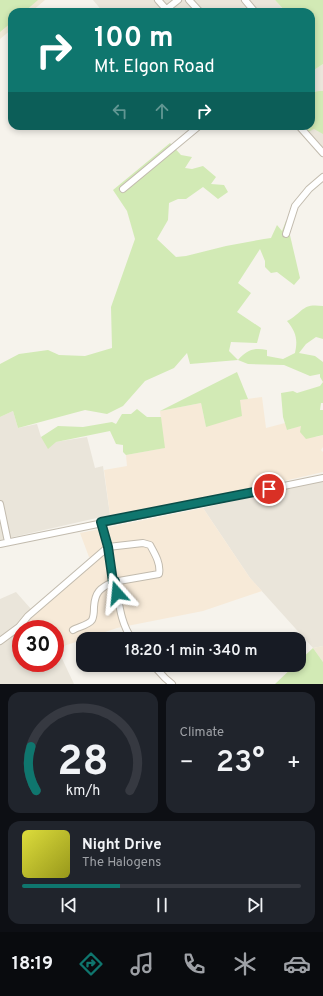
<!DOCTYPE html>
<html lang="en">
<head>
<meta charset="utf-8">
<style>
  body { margin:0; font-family:Overpass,sans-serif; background:#20242c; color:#f1f3f6; height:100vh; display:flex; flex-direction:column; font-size:15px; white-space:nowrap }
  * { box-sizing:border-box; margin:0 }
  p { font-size:13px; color:#9ea1a6 }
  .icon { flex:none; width:22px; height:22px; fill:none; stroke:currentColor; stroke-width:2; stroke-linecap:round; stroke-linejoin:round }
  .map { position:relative; height:684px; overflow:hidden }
  .side { display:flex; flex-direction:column; gap:8px; padding:8px; background:#0d0f14; flex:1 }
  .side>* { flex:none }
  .hud { position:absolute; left:8px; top:8px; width:307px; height:122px; border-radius:12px; box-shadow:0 2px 6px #0003; background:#0f766e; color:#fff; overflow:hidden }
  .speed { position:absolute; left:12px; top:620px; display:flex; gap:8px; font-size:20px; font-weight:700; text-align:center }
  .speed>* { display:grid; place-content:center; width:52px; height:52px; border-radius:50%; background:#171b24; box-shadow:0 2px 6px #0003; line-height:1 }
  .speed .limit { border:6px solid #d22; background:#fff; color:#111 }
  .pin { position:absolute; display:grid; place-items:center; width:34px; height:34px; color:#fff; margin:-17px; border:2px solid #fff; border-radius:50%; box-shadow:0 1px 4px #0007 }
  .me { position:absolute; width:44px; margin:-22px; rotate:342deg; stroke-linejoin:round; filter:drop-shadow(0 0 3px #0008) }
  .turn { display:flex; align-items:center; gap:14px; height:84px; padding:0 20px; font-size:18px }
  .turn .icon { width:52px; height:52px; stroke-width:2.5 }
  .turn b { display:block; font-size:28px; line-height:34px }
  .lanes { display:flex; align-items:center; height:38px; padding:0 20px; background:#0003; justify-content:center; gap:20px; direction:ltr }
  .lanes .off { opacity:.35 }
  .big { font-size:30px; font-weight:600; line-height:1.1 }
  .side .card { flex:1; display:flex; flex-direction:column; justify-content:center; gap:6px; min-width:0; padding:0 14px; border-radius:12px; background:#20242c }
  .side .dial { align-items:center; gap:0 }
  .dial svg { height:104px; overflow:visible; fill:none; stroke:#363941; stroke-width:7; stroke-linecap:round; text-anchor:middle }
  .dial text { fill:#f1f3f6; stroke:none }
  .song { display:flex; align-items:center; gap:12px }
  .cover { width:48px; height:48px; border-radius:6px; background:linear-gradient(135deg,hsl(60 70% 55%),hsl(60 70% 35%)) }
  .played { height:4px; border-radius:2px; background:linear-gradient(90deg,#0f766e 35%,#363941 35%) }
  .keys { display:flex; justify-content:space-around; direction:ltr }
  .heat { display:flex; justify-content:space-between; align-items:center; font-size:22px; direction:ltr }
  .side .tiles { flex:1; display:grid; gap:8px; grid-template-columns:1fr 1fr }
  .card:last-child { grid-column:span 2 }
  .trip { position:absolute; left:76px; top:632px; width:230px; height:40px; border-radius:12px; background:#171b24; box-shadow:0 2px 6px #0003; font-weight:600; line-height:40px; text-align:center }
  .menu { display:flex; height:64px; justify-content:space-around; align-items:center; background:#090b0e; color:#9ea1a6 }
  .menu .icon { width:28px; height:28px }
  .menu .selected { color:#0f766e }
  .menu b { font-size:18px; color:#f1f3f6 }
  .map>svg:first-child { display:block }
  .residential { fill:#eae5da }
  .commercial { fill:#f7ead8 }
  .education { fill:#efe8d6 }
  .green { fill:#d2eab5 }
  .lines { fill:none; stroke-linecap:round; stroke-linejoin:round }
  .minor-casing { stroke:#c2bbae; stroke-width:8 }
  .minor { stroke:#fff; stroke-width:6 }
  .route-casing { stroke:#0a4d48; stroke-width:10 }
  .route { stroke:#0f766e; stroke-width:7 }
</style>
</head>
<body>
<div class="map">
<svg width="323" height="684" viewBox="0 0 323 684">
  <rect width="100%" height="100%" fill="#f6f3ec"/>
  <path class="residential" d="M93,0h150l10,12h-82l-5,-6 -8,6h-55z
    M246,0h29l11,12h-29z
    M323,64v87l-22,-25h10v-54z
    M13,411l5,17 19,-4 4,13 14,5 32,-5 8,31 8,-2 7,49 -110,25v-123z
    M323,481v165l-10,2 -63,-70 -47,-70z
    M16,592l15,17 -9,17 2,3h-3v34h34v-14l2,-1 17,36h-74v-85z"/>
  <path class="commercial" d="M262,397l4,31 19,-5 3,7 14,-5 14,12 7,-2v12l-2,3 2,2v20l-86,20 -127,23 -6,-45 23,-4 -1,-11 38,-7 -4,-37 41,-8 5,24 34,-27z
    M203,508l47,70 12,13 -59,20 -86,17 -62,21v-20h-31l-2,-3 80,-70 -13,1 -9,-24z"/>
  <path class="education" d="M0,0h45l-14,12h-19v17l-12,10z
    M323,646v16l-10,-14z"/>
  <path class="green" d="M0,0h38l-14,12h-12v10l-12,10z
    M275,0h48v64l-12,8v-60h-25z
    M319,91h4v43l-9,-5 -6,3 -5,-6h8v-33z
    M170,143l11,12 11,2 -7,11 7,1 11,-3 13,11 -5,7 13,1 4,7 -10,7 -15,-12 -17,12h-8l-9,4 -1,17 -11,19 19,18 10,-1 40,-10 38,-7 7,-1 6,-13 5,6 4,-10 6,4 -3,6 11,47 -6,7 -17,-13 -6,1 -6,-6v-6l-5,-12 -22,34 13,10 -14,19 24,16 -4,15 -26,-1 -2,9 9,9c9,-10 16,-13 29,-10v6l16,3 12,-6c3,-14 1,-21 -8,-32 17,-9 14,-18 36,-15v33l-7,-2 -10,7 -7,9 16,3 8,6v41h-2l-1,7h3v25l-17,4 -6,-7 1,-6 -14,4 -4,-13 -2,-24 12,-2 4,2 23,-7 3,-4 -3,-5v-3l-10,2 -26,-11 -36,-1 -10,-4 -48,4 -3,-11 -13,15 -29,13 -22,25 -16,8 -22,-4 -67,18 -5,-17 -13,6v-53l19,-10 29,-4 11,5 26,1 27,-8 -1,-41 24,-68 -8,-28 -14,-21z
    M237,372l11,27 -8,1 2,16 -36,11 -5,-24 -41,8z
    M137,409l10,8h14l4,31 -39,7 -3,-3v-7l-7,-1 -6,-13 -54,11 -8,7 -7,-12 17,-11 25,1 29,-5 4,2 6,-10h9z
    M313,648l10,14v22h-48l20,-19h4v-4z"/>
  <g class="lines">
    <defs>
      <path id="minor" d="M158,0l8,9
        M189,0l11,12
        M245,0l10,12
        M163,12l15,-12
        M299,126l24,27
        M123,189l76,-63
        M286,234l9,-28 14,-17 14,-12
        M0,504l8,38
        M0,544l323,-66
        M115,581c4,20 5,42 17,58
        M73,630c5,-3 16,-5 19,-10 2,-4 2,-9 2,-13 1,-15 6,-19 19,-25l-5,-35 -7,-24
        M0,641l19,-14 9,-11 80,-69 35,-4 7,2c5,9 11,19 9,29l-46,8
        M153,665l12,13 7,6"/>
    </defs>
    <use href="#minor" class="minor-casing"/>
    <use href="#minor" class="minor"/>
  </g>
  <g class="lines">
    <defs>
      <path id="route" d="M117,593l-2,-12 -2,1 -5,-35 -7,-25 168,-33"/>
    </defs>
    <use href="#route" class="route-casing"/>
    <use href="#route" class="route"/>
  </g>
</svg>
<div class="speed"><div class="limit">30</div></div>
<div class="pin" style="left:269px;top:489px;background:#d93025"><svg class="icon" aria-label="arrive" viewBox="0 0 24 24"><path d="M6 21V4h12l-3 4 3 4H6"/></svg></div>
<svg class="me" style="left:117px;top:593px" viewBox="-20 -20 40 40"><path d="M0-17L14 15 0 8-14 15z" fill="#0f766e" stroke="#fff" stroke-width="4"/></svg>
<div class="trip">18:20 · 1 min · 340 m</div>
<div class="hud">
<div class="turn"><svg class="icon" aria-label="right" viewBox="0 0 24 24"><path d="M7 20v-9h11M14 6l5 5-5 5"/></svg><div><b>100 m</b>Mt. Elgon Road</div></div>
<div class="lanes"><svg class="icon off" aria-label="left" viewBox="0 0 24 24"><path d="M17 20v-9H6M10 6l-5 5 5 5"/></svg><svg class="icon off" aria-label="ahead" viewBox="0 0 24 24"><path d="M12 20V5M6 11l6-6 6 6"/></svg><svg class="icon" aria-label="right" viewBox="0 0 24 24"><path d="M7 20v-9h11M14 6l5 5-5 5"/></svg></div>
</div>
</div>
<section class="side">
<div class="tiles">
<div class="card dial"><svg viewBox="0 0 100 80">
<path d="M14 69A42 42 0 1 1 86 69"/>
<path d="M14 69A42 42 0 0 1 10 35" stroke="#0f766e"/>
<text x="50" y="56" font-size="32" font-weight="700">28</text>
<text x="50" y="72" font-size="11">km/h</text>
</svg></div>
<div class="card"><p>Climate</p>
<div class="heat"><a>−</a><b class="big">23°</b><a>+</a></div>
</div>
<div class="card">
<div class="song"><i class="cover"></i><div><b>Night Drive</b><p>The Halogens</p></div></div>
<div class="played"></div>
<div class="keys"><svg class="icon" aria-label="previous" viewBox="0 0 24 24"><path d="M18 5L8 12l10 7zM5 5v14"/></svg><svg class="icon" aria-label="pause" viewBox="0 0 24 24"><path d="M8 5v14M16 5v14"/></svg><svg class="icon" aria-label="next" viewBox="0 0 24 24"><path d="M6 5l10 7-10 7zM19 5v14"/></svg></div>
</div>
</div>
</section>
<nav class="menu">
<b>18:19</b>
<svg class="icon selected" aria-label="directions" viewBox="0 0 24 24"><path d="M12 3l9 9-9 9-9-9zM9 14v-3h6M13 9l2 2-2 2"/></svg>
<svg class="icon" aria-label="music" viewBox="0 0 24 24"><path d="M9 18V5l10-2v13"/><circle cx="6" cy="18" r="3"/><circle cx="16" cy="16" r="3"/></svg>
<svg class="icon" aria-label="phone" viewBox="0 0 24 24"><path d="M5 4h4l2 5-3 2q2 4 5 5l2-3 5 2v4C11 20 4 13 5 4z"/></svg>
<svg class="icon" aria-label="climate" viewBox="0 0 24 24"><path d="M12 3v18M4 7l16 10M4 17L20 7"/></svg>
<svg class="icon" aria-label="car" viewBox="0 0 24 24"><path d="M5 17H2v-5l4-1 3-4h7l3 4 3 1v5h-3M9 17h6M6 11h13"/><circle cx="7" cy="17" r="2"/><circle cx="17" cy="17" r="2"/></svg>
</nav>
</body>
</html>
